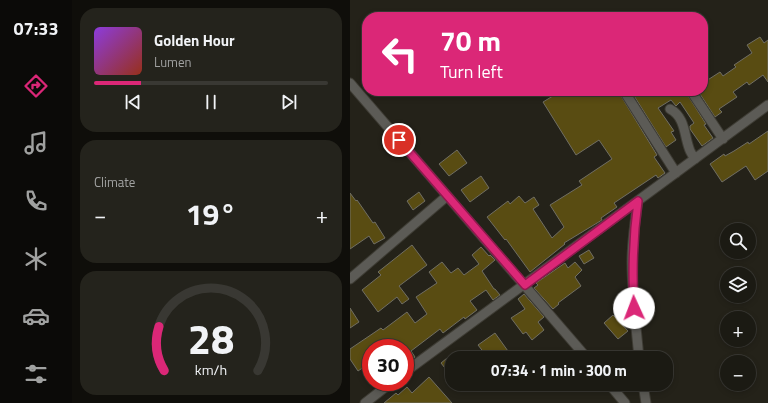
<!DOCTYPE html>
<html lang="en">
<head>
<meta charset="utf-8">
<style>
  body { margin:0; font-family:"Titillium Web",sans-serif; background:#24231c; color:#f1f3f6; height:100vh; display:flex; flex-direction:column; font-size:15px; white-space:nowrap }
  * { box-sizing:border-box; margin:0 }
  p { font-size:13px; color:#a0a1a0 }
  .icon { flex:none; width:22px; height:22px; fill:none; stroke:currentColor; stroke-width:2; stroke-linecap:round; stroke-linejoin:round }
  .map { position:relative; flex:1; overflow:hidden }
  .details { display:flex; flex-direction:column; gap:8px; padding:8px; background:#0f0e0a; width:278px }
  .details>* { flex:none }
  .hud { position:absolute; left:12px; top:12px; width:346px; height:84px; border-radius:16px; box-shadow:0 2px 6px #0003,0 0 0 1px #393833; background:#db2777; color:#fff; overflow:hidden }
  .controls { position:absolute; left:370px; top:223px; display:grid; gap:8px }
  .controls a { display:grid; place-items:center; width:36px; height:36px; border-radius:50%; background:#1b1a13; box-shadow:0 2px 6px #0003,0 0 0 1px #393833; font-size:20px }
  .speed { position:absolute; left:12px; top:339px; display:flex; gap:8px; font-size:20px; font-weight:700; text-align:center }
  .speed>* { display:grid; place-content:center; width:52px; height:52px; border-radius:50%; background:#1b1a13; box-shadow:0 2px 6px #0003,0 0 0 1px #393833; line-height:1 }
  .speed .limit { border:6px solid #d22; background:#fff; color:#111 }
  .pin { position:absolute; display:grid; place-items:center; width:34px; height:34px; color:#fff; margin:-17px; border:2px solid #fff; border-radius:50%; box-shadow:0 1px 4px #0007 }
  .me { position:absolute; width:44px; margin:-22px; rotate:358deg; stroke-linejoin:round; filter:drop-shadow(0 0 3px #0008) }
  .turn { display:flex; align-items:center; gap:14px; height:84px; padding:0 12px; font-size:18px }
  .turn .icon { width:52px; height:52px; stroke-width:2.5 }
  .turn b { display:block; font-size:28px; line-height:34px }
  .big { font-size:30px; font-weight:700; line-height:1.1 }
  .details .tile { flex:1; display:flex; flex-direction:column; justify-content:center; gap:6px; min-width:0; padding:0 14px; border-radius:16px; background:#24231c }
  .details .dial { align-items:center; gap:0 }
  .dial svg { height:104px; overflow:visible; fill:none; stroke:#393833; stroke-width:7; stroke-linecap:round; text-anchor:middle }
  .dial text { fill:#f1f3f6; stroke:none }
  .song { display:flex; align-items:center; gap:12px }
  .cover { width:48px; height:48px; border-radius:6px; background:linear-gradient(135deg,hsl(270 70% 55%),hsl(10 70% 35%)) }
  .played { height:4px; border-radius:2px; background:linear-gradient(90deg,#db2777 20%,#393833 20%) }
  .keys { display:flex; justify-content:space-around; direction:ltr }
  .heat { display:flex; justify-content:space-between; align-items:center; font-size:22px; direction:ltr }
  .trip { position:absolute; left:95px; top:351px; width:228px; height:40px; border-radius:16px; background:#1b1a13; box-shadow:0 2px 6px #0003,0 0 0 1px #393833; font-weight:700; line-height:40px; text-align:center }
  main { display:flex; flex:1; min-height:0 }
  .dock { display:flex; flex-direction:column; width:72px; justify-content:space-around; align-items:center; background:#0b0a08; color:#a0a1a0 }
  .dock .icon { width:28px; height:28px }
  .dock .current { color:#db2777 }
  .dock b { font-size:18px; color:#f1f3f6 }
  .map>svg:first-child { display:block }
  .building { fill:#594c12; stroke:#706e63 }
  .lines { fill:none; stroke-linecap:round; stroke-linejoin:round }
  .minor-casing { stroke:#3e3c34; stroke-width:11 }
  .minor { stroke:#5c5b56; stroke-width:9 }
  .route-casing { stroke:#8e194d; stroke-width:10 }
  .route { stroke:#db2777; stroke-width:7 }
</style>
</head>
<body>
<main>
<nav class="dock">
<b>07:33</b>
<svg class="icon current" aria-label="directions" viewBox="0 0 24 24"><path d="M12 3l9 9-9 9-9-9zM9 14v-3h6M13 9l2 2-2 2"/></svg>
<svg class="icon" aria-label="music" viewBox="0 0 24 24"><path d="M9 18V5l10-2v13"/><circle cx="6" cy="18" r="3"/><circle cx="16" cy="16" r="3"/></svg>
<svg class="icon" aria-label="phone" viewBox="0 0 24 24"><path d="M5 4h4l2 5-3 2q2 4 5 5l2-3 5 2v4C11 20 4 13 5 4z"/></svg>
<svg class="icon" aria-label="climate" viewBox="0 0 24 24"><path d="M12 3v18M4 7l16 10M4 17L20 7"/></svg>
<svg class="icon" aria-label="car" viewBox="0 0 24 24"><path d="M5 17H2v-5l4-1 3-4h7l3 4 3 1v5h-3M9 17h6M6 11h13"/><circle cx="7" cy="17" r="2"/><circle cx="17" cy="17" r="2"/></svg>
<svg class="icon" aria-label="filters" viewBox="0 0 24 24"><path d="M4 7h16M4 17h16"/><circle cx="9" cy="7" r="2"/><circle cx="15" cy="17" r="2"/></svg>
</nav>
<section class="details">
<div class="tile">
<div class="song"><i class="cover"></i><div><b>Golden Hour</b><p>Lumen</p></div></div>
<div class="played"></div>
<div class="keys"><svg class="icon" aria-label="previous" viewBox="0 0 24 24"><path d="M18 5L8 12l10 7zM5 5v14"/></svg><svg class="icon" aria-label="pause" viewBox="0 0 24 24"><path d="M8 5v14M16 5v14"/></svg><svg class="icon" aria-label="next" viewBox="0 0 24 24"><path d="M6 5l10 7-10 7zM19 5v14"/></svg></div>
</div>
<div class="tile"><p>Climate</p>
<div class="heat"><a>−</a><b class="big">19°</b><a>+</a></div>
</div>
<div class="tile dial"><svg viewBox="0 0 100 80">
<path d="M14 69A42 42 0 1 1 86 69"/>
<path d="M14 69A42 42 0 0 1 10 35" stroke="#db2777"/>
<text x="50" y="56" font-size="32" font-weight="700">28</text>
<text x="50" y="72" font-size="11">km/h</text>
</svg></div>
</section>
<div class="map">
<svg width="418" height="403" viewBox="0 0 418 403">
  <rect width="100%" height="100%" fill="#242219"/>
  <path class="building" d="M410,37l4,6 4,-3v42l-5,-7 -14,10 -2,-3 -14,10 4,5 -18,12 3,3 -7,5 -17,-26h5v-8l17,-11 3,4 13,-9 -2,-2 18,-12 -5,-8z
    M211,91h57l39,64 -3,2 11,16 -7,5 -2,-3 -42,28 3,4 -16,11 1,2 -38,23 1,1 -35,28 -24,-33 -1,1 -18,-23 21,-16 2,3 9,-8 6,7 9,-6 5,8 -6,4 19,29 12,-11 -14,-22 32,-20 -3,-4 33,-22 -13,-19 -23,15 -33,-53z
    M281,91h54l21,33 -2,1 9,13 -11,8 -12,-17v-3l4,-3 -14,-21 -4,4 -5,-6 -13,8 16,23 -3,1 5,8 -10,7z
    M418,131v40l-13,9 -9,-14 -24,16 -12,-18 14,-10 1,2 9,-5 14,-9 1,2z
    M107,150l10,13 -18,13 -10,-12z
    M131,176l8,12 -19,14 -9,-12z
    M69,192l6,9 -12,9 -6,-9z
    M0,193l6,8 1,-1 16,23 2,-1 10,16 -11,6 -5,-8 -19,13z
    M62,245l15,20 -28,21 10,13 -7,5 -5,-7 -19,15 -16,-22 19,-15 -3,-3z
    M131,247l8,9 1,-1 5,5 -13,11 12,18h1l5,6 -7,5 -7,-10 -16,11 7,9 -12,9 -1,-2 -21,16 -3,-4 -29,22 4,6 -7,5 -3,-5v-9h-34v14l-13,9 -8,-12v-10l31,-21 2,2 24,-18 8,11 12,-9 -11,-17 21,-14 -8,-11 13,-10 9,11 7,-5 6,7 15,-11 -7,-9z
    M239,250l5,8 -10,6 -5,-8z
    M225,262l7,8 -7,7 6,9 -23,17 1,1 -6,5 -19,-21 4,-3 -2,-2 29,-20 3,5z
    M174,294l20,23 -6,5 6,8 -12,10 -6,-8 -3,2 -12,-16 14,-9 -7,-10z
    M0,308l9,14 -9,6z
    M263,315l15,16 -10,8 -14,-16z
    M145,333l18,25h-25l-10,-13z
    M102,354v23l-11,-14z
    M79,377l23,26h-68l12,-10 2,2 9,-8 5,6z"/>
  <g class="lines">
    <defs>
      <path id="minor" d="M0,83l237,275
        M274,91l52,82
        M341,91l32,48
        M320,109c15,8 14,25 19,39 1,4 4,8 6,11
        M288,201c-3,20 -6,41 -6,61 0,32 4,64 7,96
        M0,279l97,-83
        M55,372l363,-267
        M259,384l16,19
        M293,384l3,19
        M15,403l27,-21"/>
    </defs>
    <use href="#minor" class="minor-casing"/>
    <use href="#minor" class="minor"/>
  </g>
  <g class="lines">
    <defs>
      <path id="route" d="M49,140l126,145 113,-84c-5,36 -6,70 -4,107"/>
    </defs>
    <use href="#route" class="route-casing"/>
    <use href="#route" class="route"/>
  </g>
</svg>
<div class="controls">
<a><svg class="icon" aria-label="search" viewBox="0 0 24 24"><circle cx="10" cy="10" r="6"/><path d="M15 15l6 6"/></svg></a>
<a><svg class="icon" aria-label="layers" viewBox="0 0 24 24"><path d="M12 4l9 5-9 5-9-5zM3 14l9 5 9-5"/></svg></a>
<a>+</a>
<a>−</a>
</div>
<div class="speed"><div class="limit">30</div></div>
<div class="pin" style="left:49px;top:140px;background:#d93025"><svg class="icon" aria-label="arrive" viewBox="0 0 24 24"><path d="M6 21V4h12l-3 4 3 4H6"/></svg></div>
<svg class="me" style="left:284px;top:308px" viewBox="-20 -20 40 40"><circle r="19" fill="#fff"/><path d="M0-13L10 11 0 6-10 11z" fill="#db2777"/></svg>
<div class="trip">07:34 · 1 min · 300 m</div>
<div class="hud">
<div class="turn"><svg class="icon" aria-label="left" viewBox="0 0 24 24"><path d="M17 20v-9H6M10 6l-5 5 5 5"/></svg><div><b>70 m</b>Turn left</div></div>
</div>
</div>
</main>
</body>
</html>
